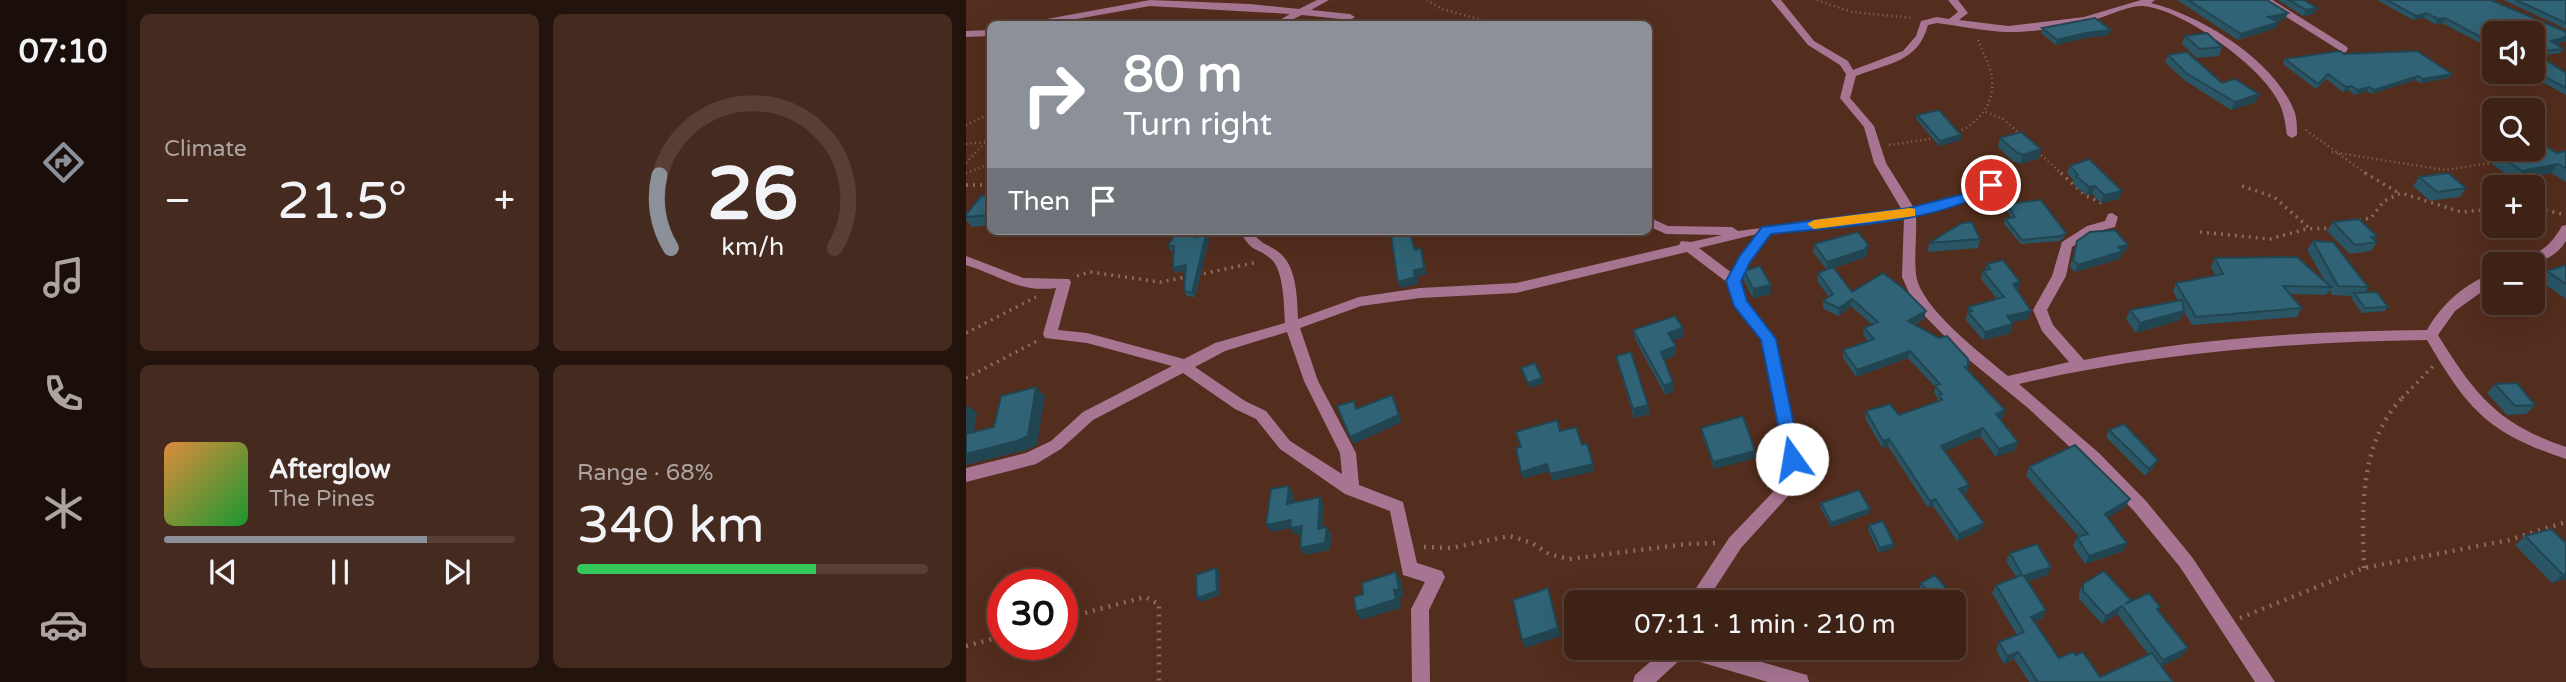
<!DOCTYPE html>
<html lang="en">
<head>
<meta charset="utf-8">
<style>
  body { margin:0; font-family:"Varela Round",sans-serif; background:#452a1f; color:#f1f3f6; height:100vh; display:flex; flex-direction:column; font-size:26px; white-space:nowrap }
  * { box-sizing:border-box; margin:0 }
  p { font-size:23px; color:#ada4a1 }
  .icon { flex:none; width:38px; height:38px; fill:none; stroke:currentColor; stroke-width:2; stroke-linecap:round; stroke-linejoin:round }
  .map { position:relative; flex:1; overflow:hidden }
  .side { display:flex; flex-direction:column; gap:14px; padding:14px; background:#22130c; width:840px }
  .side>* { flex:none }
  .banner { position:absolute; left:21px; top:21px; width:665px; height:214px; border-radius:10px; box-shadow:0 7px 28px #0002,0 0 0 2px #573f35; background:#8c9099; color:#fff; overflow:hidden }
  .tools { position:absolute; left:1516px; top:21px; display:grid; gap:14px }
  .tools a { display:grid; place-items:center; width:63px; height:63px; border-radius:10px; background:#3e2216; box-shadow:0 7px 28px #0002,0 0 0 2px #573f35; font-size:35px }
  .speed { position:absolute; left:21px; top:569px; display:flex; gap:14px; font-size:35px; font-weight:700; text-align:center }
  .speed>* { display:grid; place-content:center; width:91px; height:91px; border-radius:50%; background:#3e2216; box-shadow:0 7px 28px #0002,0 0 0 2px #573f35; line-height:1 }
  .speed .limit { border:10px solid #d22; background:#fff; color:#111 }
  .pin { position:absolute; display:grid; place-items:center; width:60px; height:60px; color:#fff; margin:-30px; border:4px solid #fff; border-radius:50%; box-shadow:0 2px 7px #0007 }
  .me { position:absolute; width:77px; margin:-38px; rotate:347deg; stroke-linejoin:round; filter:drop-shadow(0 0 5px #0008) }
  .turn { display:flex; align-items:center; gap:24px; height:147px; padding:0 21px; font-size:32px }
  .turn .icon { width:91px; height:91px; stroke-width:2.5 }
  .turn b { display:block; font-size:49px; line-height:60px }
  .then { display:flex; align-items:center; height:66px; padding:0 21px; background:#0003; gap:14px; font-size:26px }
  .big { font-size:52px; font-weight:600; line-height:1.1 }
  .side .tile { flex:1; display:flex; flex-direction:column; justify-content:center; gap:10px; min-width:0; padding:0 24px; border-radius:10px; background:#452a1f }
  .side .dial { align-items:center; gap:0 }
  .dial svg { height:182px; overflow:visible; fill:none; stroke:#573f35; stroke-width:7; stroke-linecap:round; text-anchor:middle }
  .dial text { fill:#f1f3f6; stroke:none }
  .song { display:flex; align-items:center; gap:21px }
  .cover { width:84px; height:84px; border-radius:10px; background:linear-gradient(135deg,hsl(30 70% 55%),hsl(130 70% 35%)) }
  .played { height:7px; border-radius:4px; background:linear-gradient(90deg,#8c9099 75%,#573f35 75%) }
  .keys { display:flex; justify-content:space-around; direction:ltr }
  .heat { display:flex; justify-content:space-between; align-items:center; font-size:38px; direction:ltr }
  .charge { height:10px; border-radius:5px; background:linear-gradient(90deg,#34c759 68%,#573f35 0) }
  .side .tiles { flex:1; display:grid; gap:14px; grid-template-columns:repeat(2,1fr) }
  .trip { position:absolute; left:598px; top:590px; width:402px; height:70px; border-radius:10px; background:#3e2216; box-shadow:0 7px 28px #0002,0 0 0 2px #573f35; font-weight:600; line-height:70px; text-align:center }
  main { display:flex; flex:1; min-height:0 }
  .tabs { display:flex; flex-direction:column; width:126px; justify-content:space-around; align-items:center; background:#190e09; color:#ada4a1 }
  .tabs .icon { width:49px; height:49px }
  .tabs .active { color:#8c9099 }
  .tabs b { font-size:32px; color:#f1f3f6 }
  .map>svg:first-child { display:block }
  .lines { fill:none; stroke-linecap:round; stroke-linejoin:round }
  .path-far2 { stroke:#8c6a5c; stroke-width:2.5; stroke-dasharray:1 3.5; stroke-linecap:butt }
  .path-far1 { stroke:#8c6a5c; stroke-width:3.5; stroke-dasharray:2 5; stroke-linecap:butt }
  .path { stroke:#8c6a5c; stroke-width:4.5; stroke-dasharray:2 6; stroke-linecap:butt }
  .service { stroke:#a77592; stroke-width:7 }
  .minor { fill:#a77592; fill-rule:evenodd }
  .wall { fill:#295565 }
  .shaded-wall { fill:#224552 }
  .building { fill:#306375; stroke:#224552; stroke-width:2 }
  .route { fill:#1a73e8; stroke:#114b97; stroke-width:2 }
  .slow { fill:#f59e0b }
</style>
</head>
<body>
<main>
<nav class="tabs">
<b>07:10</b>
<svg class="icon active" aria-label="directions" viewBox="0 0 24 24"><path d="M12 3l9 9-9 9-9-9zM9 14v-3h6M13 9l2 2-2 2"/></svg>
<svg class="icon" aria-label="music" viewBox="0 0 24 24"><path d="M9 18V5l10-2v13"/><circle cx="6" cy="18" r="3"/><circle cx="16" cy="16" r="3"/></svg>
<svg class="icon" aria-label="phone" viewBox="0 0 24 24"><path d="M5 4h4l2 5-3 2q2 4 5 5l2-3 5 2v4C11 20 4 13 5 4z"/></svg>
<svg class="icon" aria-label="climate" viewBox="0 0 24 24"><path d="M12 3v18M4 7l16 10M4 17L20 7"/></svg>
<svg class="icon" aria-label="car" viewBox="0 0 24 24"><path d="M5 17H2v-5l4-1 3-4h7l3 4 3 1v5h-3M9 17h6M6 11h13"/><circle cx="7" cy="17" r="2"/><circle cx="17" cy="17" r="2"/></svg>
</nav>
<section class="side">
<div class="tiles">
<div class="tile"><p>Climate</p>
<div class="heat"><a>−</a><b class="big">21.5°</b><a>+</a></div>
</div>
<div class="tile dial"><svg viewBox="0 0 100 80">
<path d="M14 69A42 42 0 1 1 86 69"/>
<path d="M14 69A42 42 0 0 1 9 37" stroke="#8c9099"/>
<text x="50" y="56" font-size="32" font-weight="700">26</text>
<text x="50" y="72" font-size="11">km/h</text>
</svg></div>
<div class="tile">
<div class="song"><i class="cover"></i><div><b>Afterglow</b><p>The Pines</p></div></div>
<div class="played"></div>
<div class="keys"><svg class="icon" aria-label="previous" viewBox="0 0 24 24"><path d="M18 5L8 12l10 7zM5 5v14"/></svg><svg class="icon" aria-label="pause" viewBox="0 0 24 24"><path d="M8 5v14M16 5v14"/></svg><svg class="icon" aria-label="next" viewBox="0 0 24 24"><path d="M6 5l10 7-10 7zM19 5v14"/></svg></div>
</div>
<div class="tile"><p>Range · 68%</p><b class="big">340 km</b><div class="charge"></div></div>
</div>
</section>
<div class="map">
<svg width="1600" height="682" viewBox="0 0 1600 682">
  <rect width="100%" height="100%" fill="#532d1d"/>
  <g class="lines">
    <path class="path-far2" d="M461,0l15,9 55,15
      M851,0l35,12 61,6
      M1020,112l17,7 17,15
      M0,125l24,-11
      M1340,130l62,45
      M988,134c27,-11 45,-35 36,-65 -3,-11 -10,-20 -12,-31
      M0,144l20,-2
      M923,145l48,-7
      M1072,152l25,23
      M1366,152l113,18 52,-8
      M0,163l24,-26
      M0,173l24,-9"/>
    <path class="path-far1" d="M1095,173l25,23 16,7
      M1399,173l34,20
      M0,185h24
      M1276,186l32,11 34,30
      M1566,207l34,8
      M1393,220l12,-2 13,-17 17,-8 60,19 33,-3
      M1234,232l70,7 36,-10 26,-1
      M231,275l61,-13
      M111,276l13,-4 70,10 26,-5
      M0,333l70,-36
      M0,378l73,-38
      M1436,398l32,-33"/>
    <path class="path" d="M458,547l27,1 59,-12 22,7 17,11 20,5 118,-15 29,-1
      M1398,568c-2,-60 -5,-126 40,-172
      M1274,618l124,-50 145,-28 57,-18
      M96,619l83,-22 14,7v78
      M0,646l37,-10"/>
    <path class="service" d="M1300,0l78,49"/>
    <path class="minor" d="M184,0l100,4 49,5 18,-9h12l-18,10 39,4 5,3 -5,3 -48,-5 -19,9h-10l17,-10 -140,-8 -102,18h-17l5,-3z
      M805,0h10l33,41 34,20 5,9 50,-19 13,-15 5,-15 16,-4 12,2 9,-7 -10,-12h10l10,13 -9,7 49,6 76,-9 57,-17h14l-4,3c51,13 125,58 144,110 2,7 2,15 2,22l-5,3 -5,-3c-2,-13 -3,-24 -10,-36 -18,-34 -95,-90 -134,-93 -15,-1 -41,13 -57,16 -20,5 -59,11 -80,10 -23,-1 -46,-6 -69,-9l-9,2c-10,38 -41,38 -72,51l-6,22 24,28 12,37 28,45 54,-16 38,-20 4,-1 6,3 -40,24 -60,17c1,20 -2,40 0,59 3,33 67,81 92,102l61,-14 -27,-31 -9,-21 19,-34 10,-34 25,-16 18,-5 3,-7 4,-1 6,4 -3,10 -20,5 -23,15 -6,29 -19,34 6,15 31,35c113,-22 228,-29 343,-30 14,-25 39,-48 67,-57v10l-39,28 -17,24c37,60 60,89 128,112v12c-78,-26 -98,-49 -139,-119 -138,2 -274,13 -408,44l80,69 47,48 46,56 83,125h-20l-75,-115 -46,-56 -47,-48 -59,-55 -65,-53 -48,-49 -13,-29 2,-60 -133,17 -21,27 -9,20 5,20 29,38 25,120 -10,35 -49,54 -35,54h-19l42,-64 43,-45 5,-6 7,-28 -23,-119 -28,-38 -5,-19 -41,-31 -171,41 -96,5 -59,8 -61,22 18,53 38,72 3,32 44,17 14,61 25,8 3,6 -16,33 1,72h-18l-1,-73 14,-27 -22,-7 -13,-64 -45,-17 -65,-45 -24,-30 -21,-10 -52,-36 -90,47 -32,29 -25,15 -70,18v-14l60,-15 25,-12 32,-29 89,-46 -85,-23 -42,-5 -2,-4 13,-46c-37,5 -57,-13 -90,-23v-9l57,22 46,1 2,3 -13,48 29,3 97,26 31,-16 70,-20c-1,-16 -1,-53 -14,-64 -16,-14 -18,-4 -31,-28h12c10,16 19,13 30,24 15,15 15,44 16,64l61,-22 61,-9 96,-5 163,-38 2,-4 10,1 31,-7 -56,-1 -18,-8v-9l20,9 64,1 6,4 164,-21 -28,-47 -10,-36 -24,-29 6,-24 -6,-9 -32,-20zM791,234l-18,23 -7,16 -33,-25zM321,332l17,49 36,72 2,21 -52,-33 -24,-30 -21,-10 -50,-34 30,-16z
      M24,30v6l-24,1v-6z
      M1600,225v16c-12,19 -30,23 -50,23l1,-3c24,-9 32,-13 45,-35z
      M367,231h13l-6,4z
      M700,648h46l88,25 7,2 2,7h-41l-85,-25 -27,25h-23l2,-7z"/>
  </g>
  <path class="wall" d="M1211,0h90l21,13 -3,6 -9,2v7l-38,12z
    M1312,0h26l10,14 -11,2z
    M1411,0h114l75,32v9l-10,3 7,5 -3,4 -21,3 27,17v22l-42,-23h8v-39h-38v22l-8,-4 2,-4 -46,-24 -7,1 -11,-6 -11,2z
    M1537,0h63v29z
    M1076,28l67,7 -24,3 -29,7 -15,-12z
    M1219,36l37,11 -3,9 -22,2 -15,-14z
    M1378,54l105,24 -29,5 -5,-3 -44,14 -4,-3 -12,4 -7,-5 -5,2 -17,-13 -10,10 -33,-25 2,-5z
    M1202,55l88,47 -25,8 -47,-30 -19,-18z
    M951,115l44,25 -22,6 -23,-27z
    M1526,132h2v14l-8,-5z
    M1034,138l41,11 -2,9 -19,6 -7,-3 -15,-14z
    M1532,149h34l25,4 9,-2v31l-15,-9 -36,7 -23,-16 7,-9 6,-1z
    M1104,166l52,25 -3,8 -18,4 -9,-9 -6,1 -13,-11 1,-3 -7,-8z
    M1453,177l47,11 -6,9 -30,4 -17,-15z
    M24,195v30l-18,2 -6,-7v-5z
    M1041,204l59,29 -2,4 -4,4 -39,3 -17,-20 1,-5 6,-1 -5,-9z
    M1367,222l44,14 -3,4 3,2 -6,9 -21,3 -23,-23z
    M211,231h27l-3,5 5,-1 3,5 -14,57 -8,-1 -3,-5 1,-21 -9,3 -3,-5 1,-17h-3l-3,-5z
    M1014,239l-2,9 -50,4 1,-9z
    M1111,241l48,11 -3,1 -2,6 -45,13 -5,-5z
    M1347,241l55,46 -3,6 23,14 -3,4 -23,2 -11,-15 1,-2 -20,-1 -2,-5 -4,5 -36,-1 12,14 -5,9 -105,8 -8,-13 -4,8 -44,13 -10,-14 4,-9 48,-9 -5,-10 3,-8 40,-7 -5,-9 4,-9 110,23 -18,-31z
    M848,244l54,10h-1l-1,3 -32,11 18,24 72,27 -9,6 53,41v4l37,40 -2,8 -3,1 18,23 -3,8 -19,7 -16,-21 -35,15 24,34 -2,8 -4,1 18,36 -24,11 -24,-35 -5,2 -40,-62 -6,2 -17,-30 1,-7 33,4 38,-14 1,-2 -4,-6 1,-6 -27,-29 -52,19 -13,-19v-8l25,-9 -5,-6 1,-7 7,-4 -20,-18 -12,10 -16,-7v-8l6,-4 -12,-16 1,-8 9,-3 -14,-18z
    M1021,264l31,27h-1l11,28 -16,3 -1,11 -28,7 -17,-20 2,-13 29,-8 -16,-20 2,-8 2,-1z
    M1600,265v34l-27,-19 8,-9z
    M778,271l27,14v9l-18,4 -9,-17z
    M667,330l51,7 -12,4 4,14 -12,5 10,31 -9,4 -30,-56z
    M650,356l34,58 -16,4 -16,-53z
    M1529,384l40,21 -9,9 -19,1 -20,-22z
    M735,428l54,23v7l-41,11 -12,-34z
    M1143,430l45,37 -9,9 -39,-39z
    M1063,467l101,32 -5,8 -17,10 19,26 -4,8 -38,13 -12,-18 4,-9h2l-53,-61z
    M855,503l48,11 -38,13 -11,-20z
    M903,525l25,19 -1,4 -14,5 -11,-23z
    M1585,529l15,50 -14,4 -37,-38 10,-9z
    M1044,553l38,22 -21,7 19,28 -3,8 -8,3 24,37 17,-3 24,22 48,-23 -31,-40 -15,10 -23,-25v-7l4,-8 47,18 30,5 -2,3 24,46 -21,10 12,16h-144l-15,-23 -10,5 -8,-14 3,-8 18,-7 -25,-42 4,-8 20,-8 -10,-16z
    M969,575l28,33 -3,8 -5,4v-18h-28l-9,-10 3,-9z"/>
  <path class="shaded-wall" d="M1351,8l-3,6 -11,2 3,-6z
    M1322,13l-3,6 -19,4 2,-6z
    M1460,13l-2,5 -11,2 3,-4z
    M1479,18l-3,5 -7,1 3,-5z
    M1313,22l-3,6 -38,12 3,-6z
    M1145,30l-2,5 -24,3 -29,7 1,-5 29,-7z
    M1600,37v4l-18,5 3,-5z
    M1486,74l-3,4 -29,5 3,-4z
    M1452,76l-3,4 -44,14 3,-4z
    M1385,86l-3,4 -5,2 3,-5z
    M1403,87l-2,4 -12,4 3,-5z
    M1293,94l-3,8 -25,8 4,-8z
    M995,135v5l-22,6 1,-5z
    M1075,149l-2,9 -19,6 3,-9z
    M1592,164l-7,9 -36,7 7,-9z
    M1129,186l-3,8 -6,1 3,-8z
    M1156,191l-3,8 -18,4 3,-8z
    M1577,206l-7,9 -4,1v-8z
    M232,231h6l-6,11 -3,-5z
    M240,235l3,5 -14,57 -3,-4z
    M1162,245l-3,7 -3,1 -2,6 -45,13 3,-7 40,-18z
    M903,246l-3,11 -39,13v-8z
    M455,248l2,7 4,19 -10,3 1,7 -17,4 -3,-6 16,-12z
    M220,265l3,5 -13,3 -3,-5z
    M1054,282l-2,9 -8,2 3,-9z
    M805,285v9l-18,4v-9z
    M886,299l-1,7 -12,10v-8z
    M960,311l-2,8 -17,10 1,-8z
    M1065,311l-3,8 -23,5 2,-8z
    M1218,311l-4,9 -44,13 4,-10z
    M1047,324l-2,9 -28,7 2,-8z
    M717,328l1,9 -15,5 -1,-9z
    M710,346v9l-14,6 -1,-9z
    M944,351l-2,7 -52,19 1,-7z
    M576,378l1,5 -13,5 -2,-5z
    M707,382l1,9 -9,4 -1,-9z
    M70,387l9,9 -8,49 -11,5 -60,15v-11z
    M426,395l10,27 -48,22 -4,-7z
    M1,404l10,9 -5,31 -6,-5v-28z
    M682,405l2,9 -16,4 -1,-9z
    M1039,410l-2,8 -9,4 2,-8z
    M1017,428l-3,8 -41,18 2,-8z
    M923,439l-1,7 -6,2 1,-7z
    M1052,442l-3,8 -19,7 3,-8z
    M789,451v7l-41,11 -1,-7z
    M1192,460l-4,7 -9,9 4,-7z
    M581,464l3,7 -27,8 -2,-7z
    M627,464l2,7 -43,10 -2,-7z
    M1003,485l-2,8 -10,4 2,-8z
    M323,486l5,8 -2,18 -5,-8z
    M354,497l4,8 -1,31 -5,-7z
    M969,499l-2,7 -5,2 2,-7z
    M1164,499l-5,8 -24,15 4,-8z
    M904,509l-1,5 -38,13v-4z
    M325,520l11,6 6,7 -13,2 -5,-7 -18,4 -6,-7z
    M1018,523l-3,7 -24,11 2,-7z
    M361,527l5,8 -2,15 -25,5 -5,-7z
    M1161,543l-4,8 -38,13 4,-8z
    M928,544l-1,4 -14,5 1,-5z
    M1085,567l-3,8 -28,9 4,-8z
    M250,568l4,4v23l-19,7 -4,-4z
    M430,572l5,8 3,17 -4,1 1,10 -40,12 -5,-8 38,-22z
    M1600,574v5l-14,4 11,-8z
    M582,588l13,48 -36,12 -3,-8z
    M1156,606l-5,8 -15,10 4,-8z
    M997,608l-3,8 -5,4v-6z
    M1080,610l-3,8 -15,6 3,-7z
    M1222,648l-6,8 -24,12 5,-8z
    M1052,652l-4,7 -10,5 3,-8z"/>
  <path class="building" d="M1222,0h79l21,13 -20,4 11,5 -38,12z
    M1323,0h15l13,8 -11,2z
    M1421,0h104l75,32v5l-15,4 12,8 -30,3 33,21v15l-34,-18v-37h-38v11l-49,-26 -7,1 -12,-6 -10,3z
    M1550,0h50v23z
    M1129,18l16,12 -25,3 -29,7 -15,-12z
    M1241,33l15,14 -22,2 -15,-13z
    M1374,51l4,3 73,-3 35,23 -29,5 -5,-3 -44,14 -5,-3 -11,3 -7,-4 -5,1 -18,-13 -10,10 -33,-25z
    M1221,52l35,31 13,-4 24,15 -24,8 -49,-29 -18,-18z
    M973,110l22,25 -21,6 -23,-26z
    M1055,132l20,17 -18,6 -7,-3 -16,-14z
    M1566,138l25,15 9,-2v17l-8,-4 -36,7 -23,-16 22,-5 -2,-1h13z
    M1123,159l33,32 -18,4 -9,-9 -6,1 -13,-11 2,-1 -8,-9z
    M1482,173l18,15 -29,4 -18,-15z
    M24,195v20l-24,2v-2l15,-19z
    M1566,198l11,8 -11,2z
    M1075,200l25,33 -5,3 -39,4 -17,-21 10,-2 -8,-13z
    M1393,219l18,17 -6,1 6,5 -22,3 -22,-23z
    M1006,222l8,17 -51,4 33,-20z
    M1149,230l13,15 -10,2 5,4 -45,14 -5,-5 4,-19 13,-9z
    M211,231h21l-3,6 11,-2 -14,58 -8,-2 2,-26 -13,3 1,-22h-6z
    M422,231h21l6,19 6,-2 3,20 -10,2 1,7 -17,5 -7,-47z
    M892,232l11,14 -3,1 1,2 -40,13 -13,-18z
    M1347,241l20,1 35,45 -30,-1z
    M1331,257l34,30 -48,-1 19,22 -106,9 -20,-34 47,-9 -8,-16z
    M1037,260l17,22 -7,2 18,27 -24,5 6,8 -28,8 -17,-20 4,-1 -4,-4 36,-10 -21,-26 7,-2 -3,-5z
    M1600,265v19l-19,-13z
    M794,266l11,19 -18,4 -9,-18z
    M867,267l19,25 31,-19 20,15 23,23 -18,10 31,17 8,-2 21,23v7l-3,1 40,43 -9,4 22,28 -19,7 -16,-21 -42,18 28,39 -10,4 25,34 -25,11 -24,-35 -5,2 -41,-62 -6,2 -17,-30 24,-7 9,11 43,-15 -3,-5 3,-1 -7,-8 5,-2 -30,-33 -53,19 -14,-20 31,-11 -10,-11 14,-6 -26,-23 -13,9 -16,-7 10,-7 -15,-21z
    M1411,292l11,15 -23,1 -11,-15z
    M1216,300l2,11 -44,12 -10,-13z
    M709,316l8,12 -15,5 8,13 -15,6 12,30 -9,4 -31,-56z
    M665,352l17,53 -15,4 -17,-53z
    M569,363l7,15 -14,5 -7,-15z
    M1551,383l18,22 -20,1 -20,-22z
    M70,387l-8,49 -11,5 -51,13v-20l28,-7 7,-31z
    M426,395l7,20 -49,22 -13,-31 17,-5 2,8z
    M777,416l12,35 -42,11 -12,-34z
    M591,420l3,11 16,-4 6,18 5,-2 6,21 -43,10 -3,-10 -26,8 -5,-24 5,-1 -5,-15z
    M1158,424l34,36 -9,9 -40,-39z
    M1109,445l55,54 -25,15 22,29 -38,13 -12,-19 11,-3 -59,-67z
    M323,486l-2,18 33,-7 -2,32 9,-2 -2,16 -25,5 2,-22 -12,2 1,-8 -25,5 5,-36z
    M893,490l11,19 -39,14 -10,-20z
    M917,521l11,23 -14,4 -11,-23z
    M1585,529l15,14v31l-3,1 -38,-39z
    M1071,544l14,23 -27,9 22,34 -15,7 28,41 14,-6 3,3 7,-3 17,25 52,-24 21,29h-135l-20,-30 -11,4 -8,-14 25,-10 -28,-47 26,-10 -12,-22z
    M250,568l1,23 -20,7 -1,-23z
    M1138,571l27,29 -6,4 24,-11 11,14 -3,2 31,39 -25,12 -41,-54 -16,10 -23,-25v-7z
    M430,572l3,17 -5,1 2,9 -40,13 -2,-15 9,-3 -1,-11z
    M969,575l28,33 -8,6v-12h-19l-15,-19z
    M582,588l10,40 -36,12 -9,-40z"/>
  <path class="route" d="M1025,181l5,1v6c-66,37 -152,37 -225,46l-21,28 -9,19 6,20 29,38 25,120 -2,5 -7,2 -6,-2 -25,-124 -27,-34 -8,-25 13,-24 23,-30 147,-19 58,-15z"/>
  <path class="slow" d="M944,208l5,1v7l-101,13 -7,-5 7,-4z"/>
</svg>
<div class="tools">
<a><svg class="icon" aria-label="sound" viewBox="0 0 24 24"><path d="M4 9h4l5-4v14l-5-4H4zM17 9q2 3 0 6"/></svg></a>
<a><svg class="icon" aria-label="search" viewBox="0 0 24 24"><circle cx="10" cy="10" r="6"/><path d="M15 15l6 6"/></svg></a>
<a>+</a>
<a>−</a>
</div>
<div class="speed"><div class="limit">30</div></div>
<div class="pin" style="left:1025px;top:185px;background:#d93025"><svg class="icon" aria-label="arrive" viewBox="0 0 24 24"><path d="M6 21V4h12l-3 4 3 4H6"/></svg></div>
<svg class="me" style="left:826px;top:459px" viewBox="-20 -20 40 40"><circle r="19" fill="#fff"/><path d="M0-13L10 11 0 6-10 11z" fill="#1a73e8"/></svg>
<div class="trip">07:11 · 1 min · 210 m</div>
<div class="banner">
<div class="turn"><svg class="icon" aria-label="right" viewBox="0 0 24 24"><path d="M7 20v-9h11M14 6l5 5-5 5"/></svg><div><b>80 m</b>Turn right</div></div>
<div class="then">Then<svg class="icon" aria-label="arrive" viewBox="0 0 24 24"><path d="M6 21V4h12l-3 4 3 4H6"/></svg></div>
</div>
</div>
</main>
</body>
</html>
